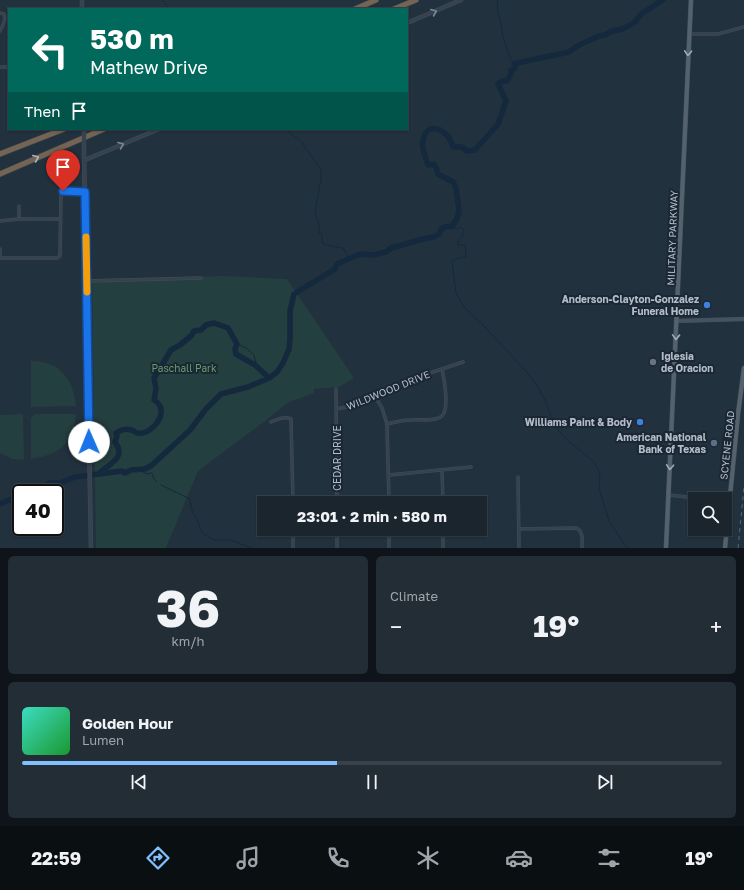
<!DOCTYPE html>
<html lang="en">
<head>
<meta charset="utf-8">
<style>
  body { margin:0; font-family:"Golos Text",sans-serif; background:#232d36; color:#f1f3f6; height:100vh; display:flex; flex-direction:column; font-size:15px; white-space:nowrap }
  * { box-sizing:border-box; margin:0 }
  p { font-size:13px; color:#9fa5aa }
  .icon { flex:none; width:22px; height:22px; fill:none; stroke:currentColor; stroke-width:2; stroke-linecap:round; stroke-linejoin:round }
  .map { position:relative; height:548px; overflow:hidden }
  .panel { display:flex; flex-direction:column; gap:8px; padding:8px; background:#0e1419; flex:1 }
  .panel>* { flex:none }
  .hud { position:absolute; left:8px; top:8px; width:400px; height:122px; border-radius:0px; box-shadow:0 1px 3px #0004,0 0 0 1px #38424a; background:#00695c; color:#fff; overflow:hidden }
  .tools { position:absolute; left:688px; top:492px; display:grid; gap:8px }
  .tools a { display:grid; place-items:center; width:44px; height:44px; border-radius:0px; background:#1a252e; box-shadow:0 1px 3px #0004,0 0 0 1px #38424a; font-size:20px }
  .speed { position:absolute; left:12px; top:484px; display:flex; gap:8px; font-size:20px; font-weight:700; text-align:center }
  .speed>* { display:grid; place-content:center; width:52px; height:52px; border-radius:50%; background:#1a252e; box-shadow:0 1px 3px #0004,0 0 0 1px #38424a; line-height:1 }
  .speed .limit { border:2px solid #111; border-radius:6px; background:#fff; color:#111 }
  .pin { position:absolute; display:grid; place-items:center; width:34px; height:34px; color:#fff; margin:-41px -17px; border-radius:50% 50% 50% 0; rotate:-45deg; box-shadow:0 0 4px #0007 }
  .pin .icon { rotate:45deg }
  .me { position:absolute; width:44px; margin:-22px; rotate:359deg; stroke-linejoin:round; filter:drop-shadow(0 0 3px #0008) }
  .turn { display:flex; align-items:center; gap:14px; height:84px; padding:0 16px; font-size:18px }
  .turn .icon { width:52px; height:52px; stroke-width:2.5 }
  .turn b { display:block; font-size:28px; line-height:34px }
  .then { display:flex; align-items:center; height:38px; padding:0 16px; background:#0003; gap:8px; font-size:15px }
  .big { font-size:30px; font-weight:700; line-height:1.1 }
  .panel .card { flex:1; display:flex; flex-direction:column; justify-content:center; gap:6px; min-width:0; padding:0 14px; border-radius:6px; background:#232d36 }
  .panel .dial { align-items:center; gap:0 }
  .dial b { font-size:52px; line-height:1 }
  .song { display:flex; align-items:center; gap:12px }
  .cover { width:48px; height:48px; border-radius:6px; background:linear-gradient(135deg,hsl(170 70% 55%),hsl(130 70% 35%)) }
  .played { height:4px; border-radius:2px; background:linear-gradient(90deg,#82bffe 45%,#38424a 45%) }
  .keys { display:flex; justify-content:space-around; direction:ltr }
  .heat { display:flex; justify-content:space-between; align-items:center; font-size:22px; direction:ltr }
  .panel .tiles { flex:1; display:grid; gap:8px; grid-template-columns:1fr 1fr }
  .card:last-child { grid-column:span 2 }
  .trip { position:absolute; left:257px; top:496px; width:230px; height:40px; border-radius:0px; background:#1a252e; box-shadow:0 1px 3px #0004,0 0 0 1px #38424a; font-weight:700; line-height:40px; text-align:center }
  .tabs { display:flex; height:64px; justify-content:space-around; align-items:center; background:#0a0f12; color:#9fa5aa }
  .tabs .icon { width:28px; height:28px }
  .tabs .on { color:#82bffe }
  .tabs b { font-size:18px; color:#f1f3f6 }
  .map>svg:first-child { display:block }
  .green { fill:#243f3f }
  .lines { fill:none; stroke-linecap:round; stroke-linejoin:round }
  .stream { stroke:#14293d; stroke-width:1 }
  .river { stroke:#14293d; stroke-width:5.5 }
  .minor-casing { stroke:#424e5a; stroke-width:3.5 }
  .tertiary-casing { stroke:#424e5a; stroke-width:4.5 }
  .secondary-casing { stroke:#424e5a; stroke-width:4.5 }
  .primary-casing { stroke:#424e5a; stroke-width:5 }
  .motorway-casing { stroke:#414d59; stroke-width:6 }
  .minor { stroke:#36424e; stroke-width:2.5 }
  .tertiary { stroke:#36424e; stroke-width:3.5 }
  .secondary { stroke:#445261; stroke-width:3.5 }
  .primary { stroke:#54626e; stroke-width:4 }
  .motorway { stroke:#756452; stroke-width:5 }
  .rail { stroke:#586775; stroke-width:1; stroke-dasharray:4 4; stroke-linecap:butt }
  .tertiary-bridge-casing { stroke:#424e5a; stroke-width:4.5; stroke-linecap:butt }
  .tertiary-bridge { stroke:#36424e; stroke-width:3.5 }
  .oneway { stroke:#7a8692 }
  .oneway2 { stroke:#9fabb7 }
  .oneway3 { stroke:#acb4bd }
  .route-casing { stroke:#114b97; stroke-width:10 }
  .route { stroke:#1a73e8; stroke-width:7 }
  .slow { stroke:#f59e0b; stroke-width:7 }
  .shop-dot { fill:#3f7fe0; stroke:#1b2733; stroke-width:1.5 }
  .worship-dot { fill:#6b7280; stroke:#1b2733; stroke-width:1.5 }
  .service-dot { fill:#5c6f8a; stroke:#1b2733; stroke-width:1.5 }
  .labels { text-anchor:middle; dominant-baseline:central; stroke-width:4; stroke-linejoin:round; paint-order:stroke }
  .street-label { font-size:10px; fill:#b2bdc9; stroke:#1b2733 }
  .poi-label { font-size:10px; font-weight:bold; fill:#b2bdc9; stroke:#1b2733; text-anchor:end }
  .park-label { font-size:10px; fill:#679c6e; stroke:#1b2733 }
</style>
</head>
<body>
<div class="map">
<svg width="744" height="548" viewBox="0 0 744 548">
  <rect width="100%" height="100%" fill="#22313e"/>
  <path class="green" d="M225,276l62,3 67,99 -15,9 -25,2v4l-25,9 -20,16 -71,53 -32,77h-70l-4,-269z
    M31,361c28,-1 43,19 45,45l-45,1z
    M23,414l1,46 -12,-1 -12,-6v-38z
    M35,414h41c-3,31 -16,40 -45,45v-41z"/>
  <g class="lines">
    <path class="stream" d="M162,0l7,9
      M497,0l1,13 3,10 2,15 6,17 5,9
      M285,129l16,12 20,29v9l-6,33 4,13v8l3,2v8l5,2 16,3 6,10
      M455,222v7h2l4,-2 3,3v4l-6,7v4h7l1,12 -7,1 -7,3 4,32 8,14 21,20 38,41 13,16 8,14 11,28 11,13 27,22 5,8 2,6 -1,13 10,33 18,27
      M235,340l5,5 6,3 8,7 3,12
      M139,470l3,2h3l1,2 6,-1 2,6 3,3
      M161,485l29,14 2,12 6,10 4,12 12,7h16l22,8"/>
    <path class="river" d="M98,474c11,-10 29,-16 17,-32l2,-6 -1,-3c4,-3 11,-5 15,-3 2,0 4,2 6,3 11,2 23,-10 24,-20 1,-6 -2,-10 -7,-13l2,-11 -2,-11 17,-28 9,-5 11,-9 3,-5 7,-1 5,-5 8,-2 14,5 9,16 -2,5 1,5 19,11 14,13
      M26,493l19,-5 4,-5h11l15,-6 47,-6 3,2 6,-3 14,-1 7,-4 38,-35 16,-21 15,-15 27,-7 21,-9 8,-6 6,-9 6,-14 1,-10v-28l4,-17 41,-25 2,-5 23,-10 12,1 14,-3 5,-4 32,-9 11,-2 5,-3 3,-6 6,-2 3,1 6,-8 2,-8 -3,-23 -3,-6 -15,-8 -2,-7 -2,-3 -6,1c-2,-7 -7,-17 -5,-24 4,-23 27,-10 30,6h9l5,4 8,-1 23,-26 8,-23 -8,-17 4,-3h5l4,-7v-4l4,-2 -1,-4 3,-1 52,-11 10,-7 20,-9 6,-1 7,-4 10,-2 8,-4 5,-3 6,-8 22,-14
      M0,504l21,-9"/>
    <defs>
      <path id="minor" d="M0,13l4,1c2,6 -1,11 -4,17
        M689,34h29l26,-7
        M0,67h9
        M19,219v-13
        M0,221l19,-2h41
        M0,249v9
        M0,258h57l3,-2 1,-64h24
        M87,281l114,-3
        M336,389l1,114
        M375,396l7,12 5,16 2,79
        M336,409l21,-4 52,-25 54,-18
        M271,422c7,-3 13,-6 20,-3l2,84
        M387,424c8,-2 16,-4 24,-4 9,-1 24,2 31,-4 8,-8 2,-37 0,-47
        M442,470l1,33
        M389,475l82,-8
        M518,477l1,71
        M669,495l36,4
        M725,501h4
        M293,529v19
        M337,529v19
        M443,529v19
        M519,529l57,-1c8,3 6,13 6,20
        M389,548v-19"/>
      <path id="tertiary" d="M82,0v9
        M407,23l54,-23
        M84,154l7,394
        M85,160l74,-31"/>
      <path id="secondary" d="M676,321l68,-2"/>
      <path id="primary" d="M666,548l25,-548
        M725,548l13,-134 6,-46"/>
      <path id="motorway" d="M355,9l21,-9
        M394,9l22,-9
        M0,154l64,-25
        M0,174l104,-45"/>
    </defs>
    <use href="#minor" class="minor-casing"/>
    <use href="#tertiary" class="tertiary-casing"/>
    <use href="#secondary" class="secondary-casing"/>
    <use href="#primary" class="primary-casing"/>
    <use href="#motorway" class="motorway-casing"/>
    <use href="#minor" class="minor"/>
    <use href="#tertiary" class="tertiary"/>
    <use href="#secondary" class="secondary"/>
    <use href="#primary" class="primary"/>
    <use href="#motorway" class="motorway"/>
    <path class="rail" d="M738,548l6,-61"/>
    <defs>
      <path id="tertiary-bridge" d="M84,129v25"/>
    </defs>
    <use href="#tertiary-bridge" class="tertiary-bridge-casing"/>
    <use href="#tertiary-bridge" class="tertiary-bridge"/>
  </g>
  <defs><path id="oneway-chevron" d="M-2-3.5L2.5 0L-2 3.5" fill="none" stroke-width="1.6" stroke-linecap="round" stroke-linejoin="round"/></defs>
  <g class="oneway">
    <use href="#oneway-chevron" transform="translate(434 12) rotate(-23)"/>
    <use href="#oneway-chevron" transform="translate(121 145) rotate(-22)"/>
  </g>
  <g class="oneway2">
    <use href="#oneway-chevron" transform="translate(688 53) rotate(93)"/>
    <use href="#oneway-chevron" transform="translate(676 337) rotate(92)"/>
    <use href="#oneway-chevron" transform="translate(670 467) rotate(93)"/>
  </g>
  <use class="oneway3" href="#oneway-chevron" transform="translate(36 158) rotate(-23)"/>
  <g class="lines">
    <defs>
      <path id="route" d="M63,191l22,1 4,250"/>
    </defs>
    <use href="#route" class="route-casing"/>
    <use href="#route" class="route"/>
    <path class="slow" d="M86,237l1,55"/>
  </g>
  <g class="shop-dot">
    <circle cx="707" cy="305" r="4"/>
    <circle cx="640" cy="422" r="4"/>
  </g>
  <circle class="worship-dot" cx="653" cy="362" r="4"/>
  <circle class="service-dot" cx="714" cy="443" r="4"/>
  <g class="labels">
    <g class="street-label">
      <text transform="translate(672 238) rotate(-88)">MILITARY PARKWAY</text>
      <text transform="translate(388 390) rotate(-22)">WILDWOOD DRIVE</text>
      <text transform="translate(727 445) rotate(-84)">SCYENE ROAD</text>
      <text transform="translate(337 458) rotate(-90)">CEDAR DRIVE</text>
    </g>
    <g class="poi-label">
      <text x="699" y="299">Anderson-Clayton-Gonzalez<tspan x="699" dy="12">Funeral Home</tspan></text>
      <text x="661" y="356" text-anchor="start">Iglesia<tspan x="661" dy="12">de Oracion</tspan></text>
      <text x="632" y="422">Williams Paint &amp; Body</text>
      <text x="706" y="437">American National<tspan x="706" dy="12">Bank of Texas</tspan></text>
    </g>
    <g class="park-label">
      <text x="184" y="368">Paschall Park</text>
    </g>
  </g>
</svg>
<div class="tools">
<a><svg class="icon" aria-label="search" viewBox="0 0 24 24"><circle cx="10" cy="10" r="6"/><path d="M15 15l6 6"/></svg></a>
</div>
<div class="speed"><div class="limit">40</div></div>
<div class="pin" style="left:63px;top:191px;background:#d93025"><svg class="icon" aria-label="arrive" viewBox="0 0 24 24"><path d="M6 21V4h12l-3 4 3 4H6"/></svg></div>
<svg class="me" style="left:89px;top:442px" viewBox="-20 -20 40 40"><circle r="19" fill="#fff"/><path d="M0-13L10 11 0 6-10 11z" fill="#1a73e8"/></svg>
<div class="trip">23:01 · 2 min · 580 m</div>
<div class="hud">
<div class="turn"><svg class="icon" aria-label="left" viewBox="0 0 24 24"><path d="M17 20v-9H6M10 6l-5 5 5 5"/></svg><div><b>530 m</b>Mathew Drive</div></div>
<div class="then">Then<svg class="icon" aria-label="arrive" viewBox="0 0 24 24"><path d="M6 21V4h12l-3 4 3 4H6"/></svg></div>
</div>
</div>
<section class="panel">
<div class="tiles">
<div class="card dial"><b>36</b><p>km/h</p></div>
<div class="card"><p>Climate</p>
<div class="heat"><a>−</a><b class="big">19°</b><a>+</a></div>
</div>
<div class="card">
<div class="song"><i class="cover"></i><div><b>Golden Hour</b><p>Lumen</p></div></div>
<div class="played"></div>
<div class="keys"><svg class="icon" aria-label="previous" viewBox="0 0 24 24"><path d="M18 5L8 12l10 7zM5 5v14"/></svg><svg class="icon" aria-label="pause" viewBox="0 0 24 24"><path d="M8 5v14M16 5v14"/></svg><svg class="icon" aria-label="next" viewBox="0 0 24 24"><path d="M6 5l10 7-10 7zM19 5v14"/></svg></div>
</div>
</div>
</section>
<nav class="tabs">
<b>22:59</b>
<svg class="icon on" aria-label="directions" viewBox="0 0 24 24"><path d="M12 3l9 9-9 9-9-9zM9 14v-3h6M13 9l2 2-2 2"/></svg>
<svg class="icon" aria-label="music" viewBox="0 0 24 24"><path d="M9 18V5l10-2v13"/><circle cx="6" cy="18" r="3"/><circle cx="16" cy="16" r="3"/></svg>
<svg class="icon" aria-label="phone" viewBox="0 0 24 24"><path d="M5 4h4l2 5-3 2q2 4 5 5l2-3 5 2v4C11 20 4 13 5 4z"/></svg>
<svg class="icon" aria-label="climate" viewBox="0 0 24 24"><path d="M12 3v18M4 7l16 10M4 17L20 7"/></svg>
<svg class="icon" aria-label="car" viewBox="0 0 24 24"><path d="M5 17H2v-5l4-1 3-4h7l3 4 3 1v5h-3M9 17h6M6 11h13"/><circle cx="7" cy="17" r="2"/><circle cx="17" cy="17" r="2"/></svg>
<svg class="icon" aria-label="filters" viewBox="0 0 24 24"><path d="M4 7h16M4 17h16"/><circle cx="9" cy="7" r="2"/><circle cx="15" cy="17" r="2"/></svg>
<b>19°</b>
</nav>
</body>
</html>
